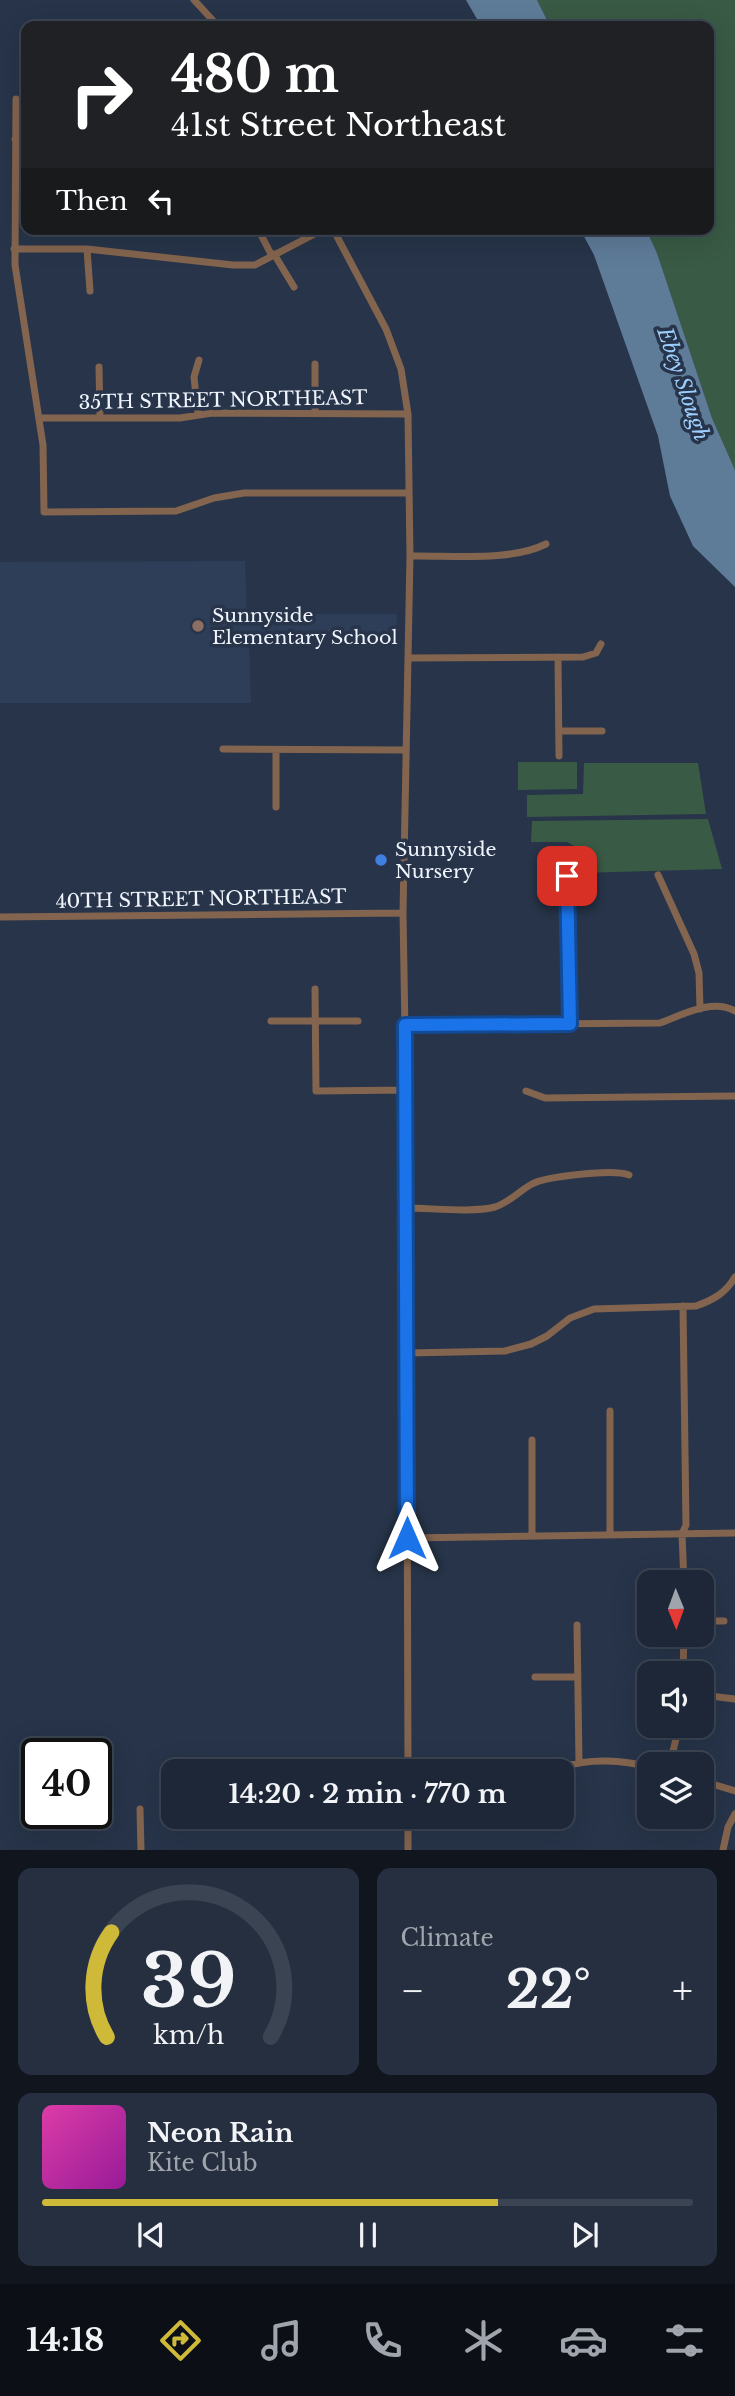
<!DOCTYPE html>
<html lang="en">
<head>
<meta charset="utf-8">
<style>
  body { margin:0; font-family:"Libre Baskerville",serif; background:#252f3f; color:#f1f3f6; height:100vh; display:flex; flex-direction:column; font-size:26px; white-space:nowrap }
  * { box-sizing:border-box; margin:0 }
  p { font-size:23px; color:#a0a5ad }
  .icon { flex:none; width:38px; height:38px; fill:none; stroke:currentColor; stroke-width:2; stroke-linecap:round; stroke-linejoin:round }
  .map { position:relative; height:1850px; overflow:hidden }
  .sheet { display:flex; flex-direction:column; gap:18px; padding:18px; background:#10151e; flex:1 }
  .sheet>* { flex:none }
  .banner { position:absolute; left:21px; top:21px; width:693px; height:214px; border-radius:14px; box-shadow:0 7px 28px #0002,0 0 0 2px #3b4452; background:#202124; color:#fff; overflow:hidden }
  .needle { width:46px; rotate:179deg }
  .fabs { position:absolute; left:637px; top:1570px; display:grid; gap:14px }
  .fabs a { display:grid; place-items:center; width:77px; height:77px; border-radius:14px; background:#1d2737; box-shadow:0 7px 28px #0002,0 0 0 2px #3b4452; font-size:35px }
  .speed { position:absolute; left:21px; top:1738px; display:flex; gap:14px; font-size:35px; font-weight:700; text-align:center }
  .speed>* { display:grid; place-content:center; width:91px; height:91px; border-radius:50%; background:#1d2737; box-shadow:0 7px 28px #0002,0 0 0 2px #3b4452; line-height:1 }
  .speed .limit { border:4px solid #111; border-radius:10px; background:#fff; color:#111 }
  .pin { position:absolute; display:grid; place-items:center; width:60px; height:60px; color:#fff; margin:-30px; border-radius:14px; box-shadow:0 4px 10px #0006 }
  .me { position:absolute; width:77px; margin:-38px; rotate:0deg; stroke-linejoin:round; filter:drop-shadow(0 0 5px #0008) }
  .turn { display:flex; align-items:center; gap:24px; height:147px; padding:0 35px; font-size:32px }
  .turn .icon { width:91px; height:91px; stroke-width:2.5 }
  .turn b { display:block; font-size:49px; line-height:60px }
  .then { display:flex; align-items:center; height:66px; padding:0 35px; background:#0003; gap:14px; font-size:26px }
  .big { font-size:52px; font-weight:700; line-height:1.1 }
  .sheet .widget { flex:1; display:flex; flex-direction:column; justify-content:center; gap:10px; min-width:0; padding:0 24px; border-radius:14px; background:#252f3f }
  .sheet .dial { align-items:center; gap:0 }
  .dial svg { height:182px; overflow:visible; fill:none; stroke:#3b4452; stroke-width:7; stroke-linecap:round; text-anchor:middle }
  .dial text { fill:#f1f3f6; stroke:none }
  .song { display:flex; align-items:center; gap:21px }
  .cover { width:84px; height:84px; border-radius:10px; background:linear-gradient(135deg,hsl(320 70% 55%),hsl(300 70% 35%)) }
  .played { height:7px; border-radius:4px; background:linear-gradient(90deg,#ceb938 70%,#3b4452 70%) }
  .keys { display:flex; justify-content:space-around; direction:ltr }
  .heat { display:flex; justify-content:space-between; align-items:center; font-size:38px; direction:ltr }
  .sheet .tiles { flex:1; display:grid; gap:18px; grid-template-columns:1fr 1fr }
  .widget:last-child { grid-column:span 2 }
  .trip { position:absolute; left:161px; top:1759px; width:413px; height:70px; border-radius:14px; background:#1d2737; box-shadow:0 7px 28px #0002,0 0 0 2px #3b4452; font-weight:700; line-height:70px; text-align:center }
  .menu { display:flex; height:112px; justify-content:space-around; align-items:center; background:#0c1016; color:#a0a5ad }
  .menu .icon { width:49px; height:49px }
  .menu .active { color:#ceb938 }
  .menu b { font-size:32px; color:#f1f3f6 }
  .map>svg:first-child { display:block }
  .built { fill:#2e3e59 }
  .green { fill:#395a45 }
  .water { fill:#5e7b98 }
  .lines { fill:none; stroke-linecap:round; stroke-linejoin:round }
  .minor { stroke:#83644e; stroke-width:7 }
  .route-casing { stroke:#114b97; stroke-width:18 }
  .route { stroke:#1a73e8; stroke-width:12 }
  .education-dot { fill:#8d6e63; stroke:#273449; stroke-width:2.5 }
  .shop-dot { fill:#3f7fe0; stroke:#273449; stroke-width:2.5 }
  .labels { text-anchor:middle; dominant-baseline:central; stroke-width:7; stroke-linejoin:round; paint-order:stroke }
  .street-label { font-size:19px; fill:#f0f5fd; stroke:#273449 }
  .poi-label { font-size:19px; fill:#f0f5fd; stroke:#273449; text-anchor:start }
  .water-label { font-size:21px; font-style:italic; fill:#9ccefe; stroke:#273449 }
</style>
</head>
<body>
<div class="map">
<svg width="735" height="1850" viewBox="0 0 735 1850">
  <rect width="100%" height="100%" fill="#273449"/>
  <path class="built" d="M245,561l2,53h150l-1,23 -147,2 2,64h-251v-141z"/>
  <path class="green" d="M537,0h198v470l-23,-52 -55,-165 -11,-24h63v-203h-159z
    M518,762h59v27l-59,1z
    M584,763h114l8,51 -179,3v-22l56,-1z
    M708,819l14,50 -142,4 -2,-25 -11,-6h-36l1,-21z"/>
  <path class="water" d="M466,0h71l13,26h-69z
    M580,229h66l11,24 55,165 23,52v117l-42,-41 -23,-50 -12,-60 -64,-181z"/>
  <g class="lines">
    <path class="minor" d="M194,0l24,26
      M16,99l-1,166 28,180 1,67 132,-1 38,-13 30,-5h164
      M15,139h11
      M258,229l14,27
      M333,229l53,100 15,40 7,45 2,142 -7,357 3,177 2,681
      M14,249h73l146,16h22l69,-36
      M87,249l3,42
      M274,254l20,33
      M99,367l1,50
      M315,413v-49
      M198,415l-4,-38 5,-17
      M40,418h140l32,-5 196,1
      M410,556c41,-1 100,6 136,-12
      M558,657l1,99
      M408,658l175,-1 13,-4 5,-9
      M559,731h43
      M223,749l183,1
      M276,750v57
      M658,875l36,79 5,19 1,36
      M567,876l3,148
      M0,917l403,-4
      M315,989l1,102 90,-1
      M271,1021h87
      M405,1025l255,-2c22,-8 52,-25 75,-12
      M526,1091l19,7 190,-2
      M407,1208c24,0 66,5 88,-1 15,-5 24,-16 37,-23 15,-8 82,-15 97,-9
      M683,1306l3,219 -4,9 2,48
      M408,1353l97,-2 26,-7 16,-8 23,-18 24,-9 102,-3c17,-6 30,-13 39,-29
      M610,1411v124
      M532,1536v-96
      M407,1538l328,-5
      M702,1621h22
      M577,1625l2,137
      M683,1673l1,-39
      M535,1677h43
      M641,1685l8,2
      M702,1695l33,4
      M670,1764l9,-38
      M564,1767c25,-9 60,-7 85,0
      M702,1781l33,10
      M140,1809l1,41
      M408,1816v34
      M723,1850l5,-23 7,-13"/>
  </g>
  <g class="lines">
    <defs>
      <path id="route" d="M407,1538l-2,-513 165,-1 -3,-148"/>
    </defs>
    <use href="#route" class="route-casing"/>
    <use href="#route" class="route"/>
  </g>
  <circle class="education-dot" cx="198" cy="626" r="7"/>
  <circle class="shop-dot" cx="381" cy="860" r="7"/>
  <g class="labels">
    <g class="street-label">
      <text transform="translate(223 400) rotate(-1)">35TH STREET NORTHEAST</text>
      <text transform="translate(201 899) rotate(-1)">40TH STREET NORTHEAST</text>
    </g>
    <g class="poi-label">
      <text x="212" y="615">Sunnyside<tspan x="212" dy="22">Elementary School</tspan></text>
      <text x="395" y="849">Sunnyside<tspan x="395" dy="22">Nursery</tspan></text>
    </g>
    <g class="water-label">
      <text transform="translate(683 384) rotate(71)">Ebey Slough</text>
    </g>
  </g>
</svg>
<div class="fabs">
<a><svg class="needle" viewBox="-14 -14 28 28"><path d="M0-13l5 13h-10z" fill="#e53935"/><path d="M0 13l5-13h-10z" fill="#a0a5ad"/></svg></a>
<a><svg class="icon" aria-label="sound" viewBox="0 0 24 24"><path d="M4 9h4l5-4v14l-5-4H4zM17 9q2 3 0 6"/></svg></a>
<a><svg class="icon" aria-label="layers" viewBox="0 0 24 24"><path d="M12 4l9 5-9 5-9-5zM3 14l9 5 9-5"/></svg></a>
</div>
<div class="speed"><div class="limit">40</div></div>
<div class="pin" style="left:567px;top:876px;background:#d93025"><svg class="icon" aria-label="arrive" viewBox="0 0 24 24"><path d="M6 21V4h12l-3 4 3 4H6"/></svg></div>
<svg class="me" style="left:407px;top:1538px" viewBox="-20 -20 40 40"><path d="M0-17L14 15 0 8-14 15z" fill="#1a73e8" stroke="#fff" stroke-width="4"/></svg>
<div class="trip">14:20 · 2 min · 770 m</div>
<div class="banner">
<div class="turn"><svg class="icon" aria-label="right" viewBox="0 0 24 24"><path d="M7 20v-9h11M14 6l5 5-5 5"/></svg><div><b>480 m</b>41st Street Northeast</div></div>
<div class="then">Then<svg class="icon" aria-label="left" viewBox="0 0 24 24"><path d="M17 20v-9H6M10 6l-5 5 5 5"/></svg></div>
</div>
</div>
<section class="sheet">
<div class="tiles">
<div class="widget dial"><svg viewBox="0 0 100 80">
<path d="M14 69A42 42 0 1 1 86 69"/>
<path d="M14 69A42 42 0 0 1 16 23" stroke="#ceb938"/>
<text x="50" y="56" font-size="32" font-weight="700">39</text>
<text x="50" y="72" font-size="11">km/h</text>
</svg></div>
<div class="widget"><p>Climate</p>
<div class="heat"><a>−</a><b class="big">22°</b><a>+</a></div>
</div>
<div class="widget">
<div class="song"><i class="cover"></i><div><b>Neon Rain</b><p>Kite Club</p></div></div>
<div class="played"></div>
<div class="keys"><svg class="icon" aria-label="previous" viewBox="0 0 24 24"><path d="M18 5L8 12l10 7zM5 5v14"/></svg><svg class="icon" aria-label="pause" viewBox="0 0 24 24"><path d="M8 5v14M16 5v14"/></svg><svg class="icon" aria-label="next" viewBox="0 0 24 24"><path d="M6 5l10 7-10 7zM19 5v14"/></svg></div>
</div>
</div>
</section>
<nav class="menu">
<b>14:18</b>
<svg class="icon active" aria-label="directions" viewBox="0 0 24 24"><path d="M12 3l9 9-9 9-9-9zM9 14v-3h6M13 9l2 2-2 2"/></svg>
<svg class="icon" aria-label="music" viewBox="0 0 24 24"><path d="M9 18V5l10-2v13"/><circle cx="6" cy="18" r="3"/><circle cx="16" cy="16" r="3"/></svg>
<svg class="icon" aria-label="phone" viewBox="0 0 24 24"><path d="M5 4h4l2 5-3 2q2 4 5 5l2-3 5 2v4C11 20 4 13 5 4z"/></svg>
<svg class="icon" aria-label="climate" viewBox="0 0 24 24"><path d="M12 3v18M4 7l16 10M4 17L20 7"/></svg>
<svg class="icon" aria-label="car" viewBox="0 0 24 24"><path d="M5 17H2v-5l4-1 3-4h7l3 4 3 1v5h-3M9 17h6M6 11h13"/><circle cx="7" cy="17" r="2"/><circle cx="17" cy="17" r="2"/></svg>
<svg class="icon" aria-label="filters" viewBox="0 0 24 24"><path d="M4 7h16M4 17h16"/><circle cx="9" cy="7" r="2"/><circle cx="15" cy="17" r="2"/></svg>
</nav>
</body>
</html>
